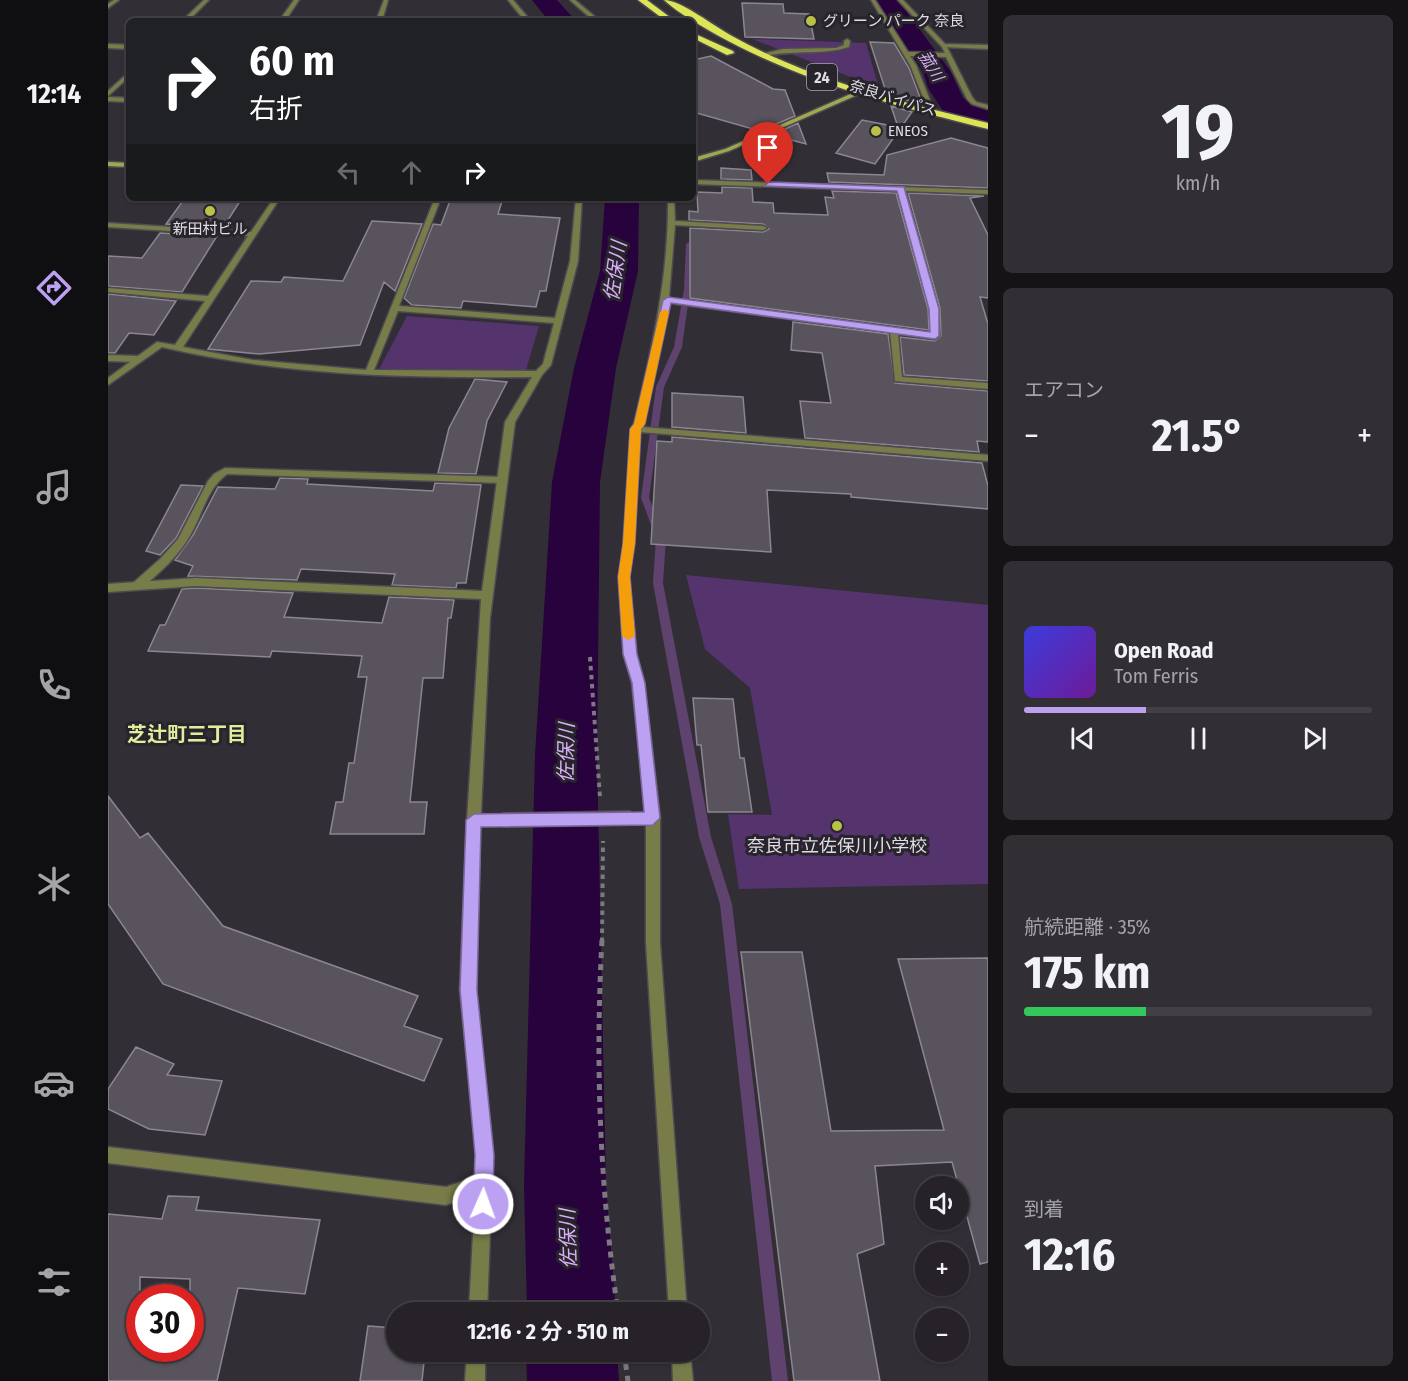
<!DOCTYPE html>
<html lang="ja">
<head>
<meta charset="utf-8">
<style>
  body { margin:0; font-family:"Fira Sans Condensed","Noto Sans JP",sans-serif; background:#322f34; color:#f1f3f6; height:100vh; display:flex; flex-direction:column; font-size:22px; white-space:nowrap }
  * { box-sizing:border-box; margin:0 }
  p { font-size:20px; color:#a4a4a8 }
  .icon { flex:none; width:33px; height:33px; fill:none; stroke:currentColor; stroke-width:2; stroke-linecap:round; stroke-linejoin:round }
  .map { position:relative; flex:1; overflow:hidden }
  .side { display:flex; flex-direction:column; gap:15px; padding:15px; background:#151316; width:420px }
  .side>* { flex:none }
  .top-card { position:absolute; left:18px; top:18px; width:570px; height:183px; border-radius:9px; box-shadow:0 2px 4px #0004,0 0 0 2px #423f45; background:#202124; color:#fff; overflow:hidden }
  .tools { position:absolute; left:807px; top:1176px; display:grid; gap:12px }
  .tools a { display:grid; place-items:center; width:54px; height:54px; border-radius:50%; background:#262228; box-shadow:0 2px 4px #0004,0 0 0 2px #423f45; font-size:30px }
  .speed { position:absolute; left:18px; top:1284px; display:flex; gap:12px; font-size:30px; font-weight:700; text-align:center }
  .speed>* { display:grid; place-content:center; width:78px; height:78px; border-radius:50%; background:#262228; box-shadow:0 2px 4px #0004,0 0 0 2px #423f45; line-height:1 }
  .speed .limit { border:9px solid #d22; background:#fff; color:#111 }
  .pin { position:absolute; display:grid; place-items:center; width:51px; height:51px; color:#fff; margin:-62px -26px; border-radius:50% 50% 50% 0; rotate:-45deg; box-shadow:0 0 6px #0007 }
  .pin .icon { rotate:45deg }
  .me { position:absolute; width:66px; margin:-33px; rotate:2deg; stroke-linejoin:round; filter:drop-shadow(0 0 4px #0008) }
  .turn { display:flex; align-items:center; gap:21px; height:126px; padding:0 24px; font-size:27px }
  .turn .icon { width:78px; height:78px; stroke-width:2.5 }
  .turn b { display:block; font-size:42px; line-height:51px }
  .lanes { display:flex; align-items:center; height:57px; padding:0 24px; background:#0003; justify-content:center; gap:30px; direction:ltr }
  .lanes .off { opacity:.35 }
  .big { font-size:45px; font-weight:700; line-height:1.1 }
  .side .card { flex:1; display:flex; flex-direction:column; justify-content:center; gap:9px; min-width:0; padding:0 21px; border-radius:9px; background:#322f34 }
  .side .dial { align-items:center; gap:0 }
  .dial b { font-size:78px; line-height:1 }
  .song { display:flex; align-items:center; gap:18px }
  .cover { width:72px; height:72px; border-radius:9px; background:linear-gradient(135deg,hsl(240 70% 55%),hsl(280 70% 35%)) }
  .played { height:6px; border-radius:3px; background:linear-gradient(90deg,#bca0f2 35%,#423f45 35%) }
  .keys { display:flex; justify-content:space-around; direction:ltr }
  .heat { display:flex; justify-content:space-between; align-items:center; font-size:33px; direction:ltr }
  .charge { height:9px; border-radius:4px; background:linear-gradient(90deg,#34c759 35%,#423f45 0) }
  .trip { position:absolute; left:278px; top:1302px; width:324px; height:60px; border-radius:30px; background:#262228; box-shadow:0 2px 4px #0004,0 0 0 2px #423f45; font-weight:700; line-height:60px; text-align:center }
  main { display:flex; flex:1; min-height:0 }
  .menu { display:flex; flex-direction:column; width:108px; justify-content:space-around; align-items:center; background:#0f0e10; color:#a4a4a8 }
  .menu .icon { width:42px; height:42px }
  .menu .active { color:#bca0f2 }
  .menu b { font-size:27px; color:#f1f3f6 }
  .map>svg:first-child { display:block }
  .green { fill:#55336d }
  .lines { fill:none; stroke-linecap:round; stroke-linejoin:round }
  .stream { fill:#5f436e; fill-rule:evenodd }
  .river { fill:#28023c; fill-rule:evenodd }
  .building { fill:#58535c; stroke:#8b8690; stroke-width:1.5; fill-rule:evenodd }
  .lane-casing { stroke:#4e4a52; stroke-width:3 }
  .street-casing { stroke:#4e4a52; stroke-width:3 }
  .secondary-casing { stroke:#4e4a52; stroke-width:3 }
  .highway-casing { stroke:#4e4a52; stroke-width:3 }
  .path-far1 { stroke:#7d7980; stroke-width:4; stroke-dasharray:4.5 4.5; stroke-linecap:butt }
  .path { stroke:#7d7980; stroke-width:5; stroke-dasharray:6 6; stroke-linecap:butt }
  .lane { fill:#787c48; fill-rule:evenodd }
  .street { fill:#787c48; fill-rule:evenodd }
  .secondary { fill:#a0a750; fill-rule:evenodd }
  .highway { fill:#dce556; fill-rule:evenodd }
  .street-bridge-casing { stroke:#4e4a52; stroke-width:16; stroke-linecap:butt }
  .street-bridge { stroke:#787c48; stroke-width:13 }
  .route { fill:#bca0f2; stroke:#7a689d; stroke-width:1.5 }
  .slow { fill:#f59e0b }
  .poi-dot { fill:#b9c146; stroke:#28242c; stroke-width:2 }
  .labels { text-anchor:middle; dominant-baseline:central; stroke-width:6; stroke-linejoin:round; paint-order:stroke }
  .far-poi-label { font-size:15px; fill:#dfdce2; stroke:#28242c; text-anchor:start }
  .far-street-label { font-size:15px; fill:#dfdce2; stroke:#28242c }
  .far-water-label { font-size:16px; font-style:italic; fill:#d7aff6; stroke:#28242c }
  .shield { fill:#28242c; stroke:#a8a5ab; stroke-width:1.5 }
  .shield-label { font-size:16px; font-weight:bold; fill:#dfdce2 }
  .poi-label { font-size:18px; fill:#dfdce2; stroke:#28242c }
  .water-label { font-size:20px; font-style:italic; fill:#d7aff6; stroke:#28242c }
  .neighbourhood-label { font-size:20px; font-weight:bold; fill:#e4eb9d; stroke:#28242c }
</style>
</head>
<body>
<main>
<nav class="menu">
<b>12:14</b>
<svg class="icon active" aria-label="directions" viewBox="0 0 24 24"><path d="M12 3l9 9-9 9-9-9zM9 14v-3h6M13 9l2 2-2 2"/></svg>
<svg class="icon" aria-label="music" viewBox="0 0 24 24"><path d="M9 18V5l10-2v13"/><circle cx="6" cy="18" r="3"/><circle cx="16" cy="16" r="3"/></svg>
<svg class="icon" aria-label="phone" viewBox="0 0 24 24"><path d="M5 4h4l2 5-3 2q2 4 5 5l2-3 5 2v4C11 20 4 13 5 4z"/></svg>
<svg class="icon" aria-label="climate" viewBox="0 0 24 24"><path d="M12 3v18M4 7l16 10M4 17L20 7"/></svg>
<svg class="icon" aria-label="car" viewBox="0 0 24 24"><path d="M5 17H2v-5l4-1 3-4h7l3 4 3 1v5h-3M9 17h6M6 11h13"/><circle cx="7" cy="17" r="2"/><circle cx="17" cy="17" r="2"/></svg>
<svg class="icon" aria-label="filters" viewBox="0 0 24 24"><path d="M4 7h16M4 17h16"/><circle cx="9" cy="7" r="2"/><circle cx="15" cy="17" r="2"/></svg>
</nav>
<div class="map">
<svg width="880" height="1381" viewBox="0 0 880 1381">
  <rect width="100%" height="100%" fill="#322e36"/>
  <path class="green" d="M644,39l114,4 13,45z
    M299,316l132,10 -13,44 -147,-1z
    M578,575l302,30v279l-249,5 -11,-75 44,1 -22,-127 -45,-39z"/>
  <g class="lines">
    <path class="stream" d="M581,242l3,2 -2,46 -8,57 -18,40 -15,111 17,40 -3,45 48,254 21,67 56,477h-16l-52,-477 -21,-67 -46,-254 3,-45 -15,-40 15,-111 18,-40 10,-57 2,-46z"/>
    <path class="river" d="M424,0h25l19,21h-27z
      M766,0h24l53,72 12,26 25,6v18l-45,-11 -15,-23 -5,-16z
      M497,198h34l-1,73 -22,97 -16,114 -3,273 9,430 10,127h-89l-3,-127 11,-430 17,-273 22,-114 26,-97z
      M418,1352h91l2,29h-92z"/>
  </g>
  <path class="building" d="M634,3l41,1 1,9 25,1 5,25 -69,-2z
    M762,42l24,1 15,25 12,32 -3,3 -31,-8z
    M603,56l62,33 12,1 10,26 -35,15 -67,-19v-52z
    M783,106l21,6 -37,52 -39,-11 26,-33 36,7z
    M690,123l8,21 -34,-9z
    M843,138l37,10v40l-159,-6 -2,-9 57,2 3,-20z
    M613,168l30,2 1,10 -31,-1z
    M614,187l30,1 1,14 20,1 1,10 54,2 -3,-18 9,1 -2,-7 64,2 32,116 1,21 -239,-32v-70l73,4 6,-3 -6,-5 -74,-4v-9l9,1 -1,-20 25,1z
    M800,193l76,3 -14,2 18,37v63l-8,-1 8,27v57l-84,-6 -4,-38 35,4 6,-5 -1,-28z
    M77,198h57l-19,30 -57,-4z
    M343,198h52l-5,16 62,4 -14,73h-6l-4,16 -73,-6 -2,7 -49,-3 -8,-7 29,-74 8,1z
    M264,221l50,3 -27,67 -11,-9 -24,63 -101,9 -51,-5 43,-68 30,1 3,-5 59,4z
    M52,233l57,3 -35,56 -74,-6v-30l34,2z
    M0,294l68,7 -22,34 -25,-2 -14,20h-7z
    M685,322l95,12 7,49 93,8v51l-11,-1 2,11 -174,-14 -5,-37 31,2 -9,-50 -31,-3z
    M367,379l32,3 -20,39 -11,53 -38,-1 11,-45z
    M564,393l71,4 3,36 -74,-6z
    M564,437l310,26 6,23v23l-137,-12v-3l-84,-4 4,62 -120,-8 6,-103 15,1z
    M172,478l28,1 -1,5 126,7 2,-8 46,2 -15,98h-9l-1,5 -64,-3 3,-11 -94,-5 -4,11 -109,-4 5,-10 -18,-6 18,-25 25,-48 57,2z
    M73,485l22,1 -27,52 -16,17 -14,-4z
    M88,588l97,5 -9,24 98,6 7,-26 65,3 -3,18h-3l-5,60h-20l-13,124h17l-3,32h-94l6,-32h7l6,-39h5l13,-86h-9l4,-21 -90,-5 -2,6 -122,-6 12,-26h5l17,-36z
    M585,698l40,1 7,59h4l8,54h-44l-7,-67h-4z
    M0,796l32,42 8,-5 75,93 195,70 -14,30 38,13 -18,42 -261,-97 -55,-80z
    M633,952h61l29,179 113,-1 -46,-171 90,-1v304l-8,2 -28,-102 -77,4 9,78 -27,10 23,127h-86z
    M28,1047l38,17 -7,11 55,6 -17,54 -56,-6 -41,-20v-20z
    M60,1196l31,1 -3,13 124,10 -15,74 -67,-6 -21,93h-109v-167l54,5zM32,1277l50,2v69h-50z
    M260,1326l28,2v24h29l-3,29h-62z"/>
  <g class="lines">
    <defs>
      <path id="lane" d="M739,39l3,2 -1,6c-29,9 -59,2 -88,10l-3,-2 25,-6 53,-1 8,-3v-4z
        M836,44l44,1v4l-46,-2z
        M0,355l30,1 4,3 -4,3 -30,-1z
        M117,468l277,9 5,3 -5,3 -275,-9c-20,15 -24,39 -36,60 -12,22 -31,38 -50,55h-8l-1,-3 1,-3 27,-24 18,-20 30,-58 6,-7z"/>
      <path id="street" d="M6,0h5l-11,8v-4z
        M96,0h5l-21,21h-6z
        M186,0h5l-14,21h-6z
        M276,0h4l-6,21h-6z
        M400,0h5l18,21h-6z
        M462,0h5l25,21h-6z
        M763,0h4l33,52 37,1 -3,-6 -44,-47h5l43,45 26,52 4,5 12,3v4l-16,-5 -5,-5 -21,-42 -36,-1 6,9 19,48 -5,1 -20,-49z
        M0,44l21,1v4l-21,-1z
        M21,72v5l-21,19v-5z
        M0,97l21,1v4l-21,-1z
        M585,180l295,10v4l-83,-3 33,118 1,27 -4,3 -37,-5 4,43 86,6v6l-93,-8 -5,-49 -221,-29 -13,65 -14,59 346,28v6l-348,-29 -6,111 -5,34 7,78 8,28 16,135v125l27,369h-18l-23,-369v-119l-20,-2 -2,-4 2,-4 20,-2 -14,-129 -8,-28 -5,-78 5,-34 7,-114 3,-5c18,-75 35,-148 34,-226h6l1,23 88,5 4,2 -4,2 -88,-5 -6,73 262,35 -1,-24 -32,-118 -205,-7z
        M166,198h6l-97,149 70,13 113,10 69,-172h6l-42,108 156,12 15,-57 6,-63h6l-4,63 -27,104 -9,10 -27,47 -25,196 -9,196 26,2 2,4 -2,4 -27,2 -4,164 17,165 -6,157h-18l6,-118 -29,11 -338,-42v-16l338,40 30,-10 1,-22 -17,-165 7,-170 14,-221 -285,-13 -88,6v-8l88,-6 286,13 23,-169 27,-45c-128,1 -246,-1 -370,-30l-54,38v-7l49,-36 18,3 30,-44 -97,-9v-4l100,8 40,-60 -140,-9v-4l143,9zM290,311l156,12 -11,41 -7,7 -162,-1z
        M359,1352h18v29h-20z
        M564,1352h18l3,29h-20z"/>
      <path id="secondary" d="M754,89l2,3 -135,59 -36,11v-4l32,-9z
        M0,162l21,1v4l-21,-1z"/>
      <path id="highway" d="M530,0h9l28,21h-9z
        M556,0c17,0 51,27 68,36 79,44 169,66 256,87v6c-93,-23 -186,-47 -271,-94 -17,-10 -38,-21 -53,-35z
        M585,33l40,18 1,2 -7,2 -34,-17z"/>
    </defs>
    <use href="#lane" class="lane-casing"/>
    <use href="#street" class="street-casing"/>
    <use href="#secondary" class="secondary-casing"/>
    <use href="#highway" class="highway-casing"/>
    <path class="path-far1" d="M482,657l10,140
      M494,942l1,-101"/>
    <path class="path" d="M494,940c-7,127 -2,246 16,372
      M516,1352l4,29"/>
    <use href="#lane" class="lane"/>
    <use href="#street" class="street"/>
    <use href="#secondary" class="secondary"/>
    <use href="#highway" class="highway"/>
    <defs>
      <path id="street-bridge" d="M394,820l129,-2"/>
    </defs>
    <use href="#street-bridge" class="street-bridge-casing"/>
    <use href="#street-bridge" class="street-bridge"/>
  </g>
  <path class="route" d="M660,182l136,5 35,122v27l-4,3 -264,-36 -26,121 -4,5 -6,114 -5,34 7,77 8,29 15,135 -7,7 -172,2 -4,163 17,165 -1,49 -3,7 -7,2 -7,-2 -3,-7 2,-49 -15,-165 6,-170 8,-6 170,-2 -12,-129 -9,-29 -5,-77 5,-34 7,-114 4,-5 29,-124 5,-3 262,35 -1,-23 -32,-118 -132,-5z"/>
  <path class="slow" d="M557,309l4,3 -24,112 -4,5 -6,114 -5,34 5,59 -7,4 -6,-4 -4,-59 5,-34 7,-114 4,-5 26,-112z"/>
  <g class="poi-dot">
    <circle cx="703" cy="21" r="6"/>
    <circle cx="768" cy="131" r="6"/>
    <circle cx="102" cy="211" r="6"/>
    <circle cx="729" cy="826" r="6"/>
  </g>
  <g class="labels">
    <g class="far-poi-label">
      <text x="715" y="21">グリーン パーク 奈良</text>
      <text x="780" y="131">ENEOS</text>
      <text x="102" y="229" text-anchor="middle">新田村ビル</text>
    </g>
    <g class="far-street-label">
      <text transform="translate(785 98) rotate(17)">奈良バイパス</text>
    </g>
    <g class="far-water-label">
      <text transform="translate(823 66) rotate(58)">菰川</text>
    </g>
    <rect class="shield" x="699" y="64" width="30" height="26" rx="4.5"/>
    <g class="shield-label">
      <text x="714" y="77">24</text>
    </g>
    <g class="poi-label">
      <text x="729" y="846">奈良市立佐保川小学校</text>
    </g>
    <g class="water-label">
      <text transform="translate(507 271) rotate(-82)">佐保川</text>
      <text transform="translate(458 753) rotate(-89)">佐保川</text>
      <text transform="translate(460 1239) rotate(-92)">佐保川</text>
    </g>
    <g class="neighbourhood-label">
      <text x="79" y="734">芝辻町三丁目</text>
    </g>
  </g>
</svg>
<div class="tools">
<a><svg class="icon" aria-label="sound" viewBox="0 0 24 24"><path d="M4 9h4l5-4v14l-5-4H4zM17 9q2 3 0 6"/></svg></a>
<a>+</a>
<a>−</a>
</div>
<div class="speed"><div class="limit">30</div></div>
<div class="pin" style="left:660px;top:184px;background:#d93025"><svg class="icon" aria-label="arrive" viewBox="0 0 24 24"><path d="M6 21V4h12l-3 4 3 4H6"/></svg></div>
<svg class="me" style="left:375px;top:1204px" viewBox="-20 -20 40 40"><circle r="17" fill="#bca0f2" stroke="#fff" stroke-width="3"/><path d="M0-11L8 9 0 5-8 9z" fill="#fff"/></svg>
<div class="trip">12:16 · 2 分 · 510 m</div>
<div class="top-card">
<div class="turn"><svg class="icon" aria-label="right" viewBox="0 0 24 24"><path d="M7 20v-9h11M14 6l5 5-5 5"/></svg><div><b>60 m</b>右折</div></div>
<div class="lanes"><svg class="icon off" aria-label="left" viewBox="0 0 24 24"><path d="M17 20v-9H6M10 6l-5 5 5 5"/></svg><svg class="icon off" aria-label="ahead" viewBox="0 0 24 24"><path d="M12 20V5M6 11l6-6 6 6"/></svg><svg class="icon" aria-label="right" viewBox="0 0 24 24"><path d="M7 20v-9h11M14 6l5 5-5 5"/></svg></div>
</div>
</div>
<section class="side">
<div class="card dial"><b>19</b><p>km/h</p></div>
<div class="card"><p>エアコン</p>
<div class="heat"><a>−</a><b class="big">21.5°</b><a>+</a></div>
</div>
<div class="card">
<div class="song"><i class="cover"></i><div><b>Open Road</b><p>Tom Ferris</p></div></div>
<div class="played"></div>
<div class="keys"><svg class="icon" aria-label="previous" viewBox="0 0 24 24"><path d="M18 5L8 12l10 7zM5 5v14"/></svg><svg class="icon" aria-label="pause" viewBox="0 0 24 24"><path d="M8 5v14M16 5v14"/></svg><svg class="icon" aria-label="next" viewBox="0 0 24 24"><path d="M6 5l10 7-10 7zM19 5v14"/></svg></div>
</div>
<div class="card"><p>航続距離 · 35%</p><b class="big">175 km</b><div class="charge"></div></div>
<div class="card"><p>到着</p><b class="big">12:16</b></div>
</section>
</main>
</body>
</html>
